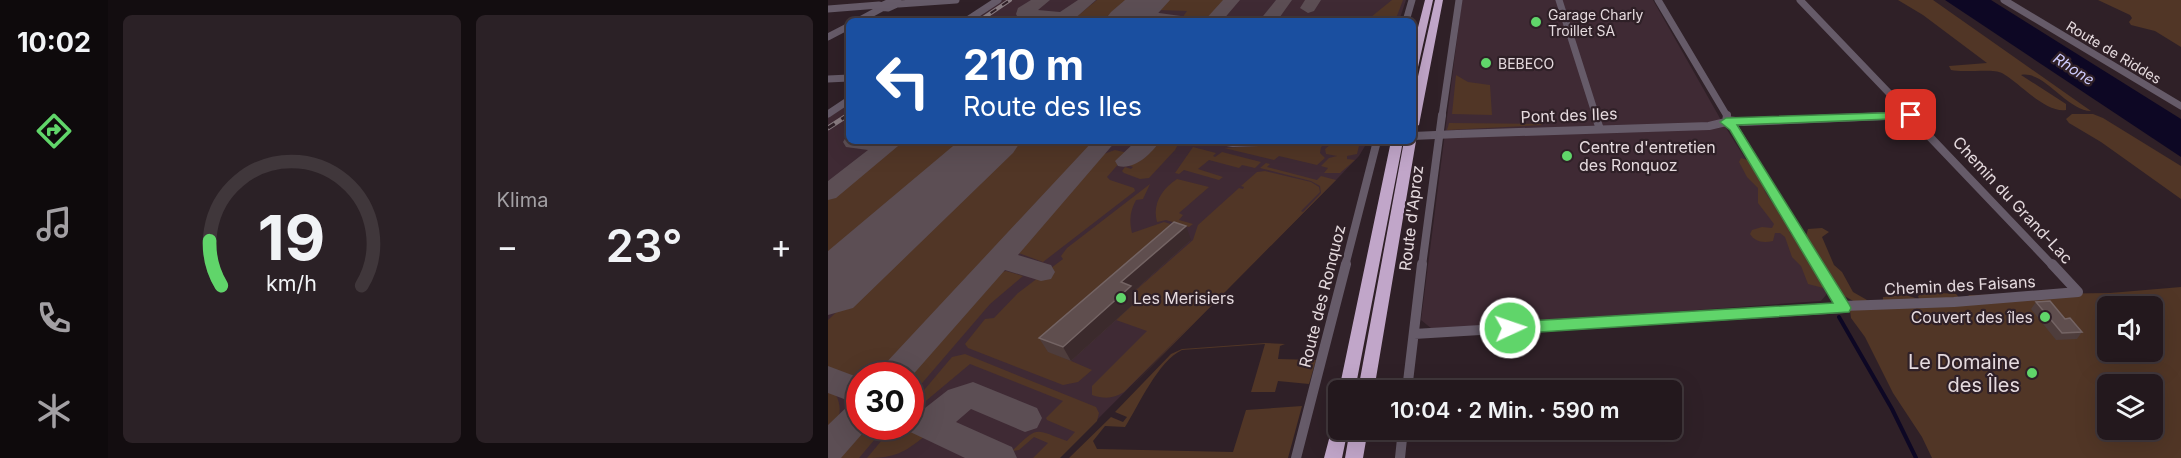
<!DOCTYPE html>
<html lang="de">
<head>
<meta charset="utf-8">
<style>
  body { margin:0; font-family:Inter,sans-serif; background:#2b2126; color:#f1f3f6; height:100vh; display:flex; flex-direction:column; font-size:22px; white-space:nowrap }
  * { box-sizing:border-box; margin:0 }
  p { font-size:20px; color:#a3a0a4 }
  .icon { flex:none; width:33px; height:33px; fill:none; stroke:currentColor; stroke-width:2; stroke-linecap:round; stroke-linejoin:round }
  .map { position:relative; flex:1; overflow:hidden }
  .sheet { display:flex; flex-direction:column; gap:15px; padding:15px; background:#130d10; width:720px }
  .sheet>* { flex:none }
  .hud { position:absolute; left:18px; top:18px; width:570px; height:126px; border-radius:9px; box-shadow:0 6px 24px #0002,0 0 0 2px #40373b; background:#1a4fa0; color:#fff; overflow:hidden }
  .fabs { position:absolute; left:1269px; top:296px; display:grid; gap:12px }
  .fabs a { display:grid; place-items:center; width:66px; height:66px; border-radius:9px; background:#23181d; box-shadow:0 6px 24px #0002,0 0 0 2px #40373b; font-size:30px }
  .speed { position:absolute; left:18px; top:362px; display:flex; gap:12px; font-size:30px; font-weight:700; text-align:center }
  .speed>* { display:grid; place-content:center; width:78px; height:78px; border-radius:50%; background:#23181d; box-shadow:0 6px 24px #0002,0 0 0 2px #40373b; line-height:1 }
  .speed .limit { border:9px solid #d22; background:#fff; color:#111 }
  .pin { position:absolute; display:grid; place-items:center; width:51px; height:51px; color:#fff; margin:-26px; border-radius:12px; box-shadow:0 3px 9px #0006 }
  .me { position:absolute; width:66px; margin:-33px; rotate:87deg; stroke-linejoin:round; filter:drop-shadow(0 0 4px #0008) }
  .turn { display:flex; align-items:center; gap:21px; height:126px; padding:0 18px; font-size:27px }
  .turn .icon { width:78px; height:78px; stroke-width:2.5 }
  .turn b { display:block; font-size:42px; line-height:51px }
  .big { font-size:45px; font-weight:600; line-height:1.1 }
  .sheet .tile { flex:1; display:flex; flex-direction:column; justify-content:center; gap:9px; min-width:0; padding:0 21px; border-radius:9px; background:#2b2126 }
  .sheet .dial { align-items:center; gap:0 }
  .dial svg { height:156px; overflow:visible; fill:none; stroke:#40373b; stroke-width:7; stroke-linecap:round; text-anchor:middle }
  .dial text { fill:#f1f3f6; stroke:none }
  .heat { display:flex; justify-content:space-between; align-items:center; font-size:33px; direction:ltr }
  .sheet .tiles { flex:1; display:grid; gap:15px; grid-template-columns:repeat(2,1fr) }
  .trip { position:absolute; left:500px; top:380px; width:354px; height:60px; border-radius:9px; background:#23181d; box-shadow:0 6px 24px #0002,0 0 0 2px #40373b; font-weight:600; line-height:60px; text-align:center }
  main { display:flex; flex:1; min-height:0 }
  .dock { display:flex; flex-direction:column; width:108px; justify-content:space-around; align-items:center; background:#0e0a0c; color:#a3a0a4 }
  .dock .icon { width:42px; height:42px }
  .dock .current { color:#60d56a }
  .dock b { font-size:27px; color:#f1f3f6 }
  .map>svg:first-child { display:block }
  .built { fill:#3f2a34; fill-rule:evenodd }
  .green { fill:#513626; fill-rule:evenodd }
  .water { fill:#0d0724 }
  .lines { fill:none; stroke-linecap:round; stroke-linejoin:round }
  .stream { stroke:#0d0724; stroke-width:4 }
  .taxiway { fill:#5c4e54; fill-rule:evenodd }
  .runway { fill:#5c4e54; fill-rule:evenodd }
  .minor-far2 { stroke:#665b69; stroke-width:7 }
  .minor-far1 { stroke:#665b69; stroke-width:8 }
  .minor { stroke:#665b69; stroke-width:10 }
  .highway { fill:#c1a6c9; fill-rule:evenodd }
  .rail-far1-casing { stroke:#887b80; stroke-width:4 }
  .rail-casing { stroke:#887b80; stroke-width:5 }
  .rail-far1 { stroke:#2f2027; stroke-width:2; stroke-dasharray:7; stroke-linecap:butt }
  .rail { stroke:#2f2027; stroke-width:3; stroke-dasharray:8; stroke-linecap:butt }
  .minor-bridge { stroke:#665b69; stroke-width:8 }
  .wall { fill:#4e3d3c }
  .shaded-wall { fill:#3b2a2c }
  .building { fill:#5f4e4e; stroke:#746464; stroke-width:1.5 }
  .route { fill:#60d56a; stroke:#3e8a45; stroke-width:1.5 }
  .poi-dot { fill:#60d56a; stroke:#2f2027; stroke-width:2 }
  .labels { text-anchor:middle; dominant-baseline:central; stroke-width:4.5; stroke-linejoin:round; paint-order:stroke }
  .far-poi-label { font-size:14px; fill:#e5dade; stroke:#2f2027; text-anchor:start }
  .far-street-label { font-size:14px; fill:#e5dade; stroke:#2f2027 }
  .far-water-label { font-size:15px; font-style:italic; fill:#cfccff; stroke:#2f2027 }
  .street-label { font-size:16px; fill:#e5dade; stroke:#2f2027 }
  .poi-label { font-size:16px; fill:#e5dade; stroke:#2f2027; text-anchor:start }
  .near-poi-label { font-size:20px; fill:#e5dade; stroke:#2f2027; text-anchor:end }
</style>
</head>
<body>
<main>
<nav class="dock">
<b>10:02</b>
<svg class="icon current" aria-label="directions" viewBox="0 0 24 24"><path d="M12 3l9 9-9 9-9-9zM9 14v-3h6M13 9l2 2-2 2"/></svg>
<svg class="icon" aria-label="music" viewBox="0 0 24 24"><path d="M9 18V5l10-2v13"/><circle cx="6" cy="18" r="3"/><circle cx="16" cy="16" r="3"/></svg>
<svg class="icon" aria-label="phone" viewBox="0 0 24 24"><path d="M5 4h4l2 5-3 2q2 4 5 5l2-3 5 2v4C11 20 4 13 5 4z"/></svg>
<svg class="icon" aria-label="climate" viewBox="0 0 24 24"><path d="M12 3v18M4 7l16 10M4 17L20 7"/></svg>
</nav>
<section class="sheet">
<div class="tiles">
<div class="tile dial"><svg viewBox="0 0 100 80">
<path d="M14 69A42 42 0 1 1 86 69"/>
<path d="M14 69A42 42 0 0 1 8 46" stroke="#60d56a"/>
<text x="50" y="56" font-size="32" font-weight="700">19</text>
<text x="50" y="72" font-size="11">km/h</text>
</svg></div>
<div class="tile"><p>Klima</p>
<div class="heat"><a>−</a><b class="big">23°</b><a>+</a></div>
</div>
</div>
</section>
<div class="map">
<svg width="1353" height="458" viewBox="0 0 1353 458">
  <rect width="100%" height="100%" fill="#2f2027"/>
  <path class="built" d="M170,0h408l-7,21h-433z
    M634,0h191l68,120 106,169 -1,6 -5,6 -389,28 -11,-9z
    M21,100v41h519l-9,15 -22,23 -278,279h-231v-344zM32,375h50v51h-50z"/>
  <path class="green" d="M269,0h34l-24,21h-36z
    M340,0h60l-21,21 -25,-3 5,-7 -30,-1z
    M564,0h11l-8,21h-29z
    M1070,0h35l158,111c-24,0 -47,-41 -70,-36l45,29v6c-21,3 -46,-27 -64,-37 -9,-5 -37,0 -51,-3l-2,-4 38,-3 -64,-48z
    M1270,0h83v47l-26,-16 -24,-6 -2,-3 3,-4 -2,-3z
    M628,75l12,7 22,3 2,30 -40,-1z
    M1244,114h21l10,4 78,48v33l-80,-57 -32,-19 -3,-4z
    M621,123l91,1 3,1 -96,5z
    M73,141h67l-140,121v-64z
    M190,141h81l-198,216c-26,17 -44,25 -73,12v-49z
    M338,141h14l-5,9 -26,28 -9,1 -16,-6 -2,-2 3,-4 6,2 2,-2 -5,-2 25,-19z
    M513,142h11l-1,3 8,1 -2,8 -10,2v3l8,1 -15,13h-16l4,-5 -7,-2 8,-8 8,-2 -11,-2 -1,-5 5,-4 11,-1z
    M479,143h20l-6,4 -1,6 5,5 -8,7 -38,-9 -5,4 -50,-12z
    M365,147l23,6 -3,3 2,1 7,-5 39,10 -6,6 -13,-3 -3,3 -30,-8 -11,9 25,8 -4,3 -35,-10 -5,4 -4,-1z
    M287,150l13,3 -21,24 3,3 24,8 1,3 -92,71 -27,-10 -2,-2 84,-94z
    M913,158l6,2 15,16c-2,17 15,31 24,43 4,5 2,9 4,14l21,13 -5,-10 2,-7 14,-1 7,4 -7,5 12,28 8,7 11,20 21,12 9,1v-8l22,-2 14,4 -1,-3 7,-4 31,2 8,9 5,-8 141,-2 71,-6v171h-249l-10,-21 -29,-44 -28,-56 -14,-19 -1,-7 7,-8 -22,-12 -27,-7 -7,-18 -9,-9 -7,-20 -5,-4h-5l-2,8c-10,2 -18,1 -23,-7l2,-4 10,-3 10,1 2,-4 -16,-21v-15l-11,-11 -8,-15zM1280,306h44v45h-44zM1280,384h44v45h-44z
    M438,163l4,1 -3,3 50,13 4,-4 15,4 -210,212 66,-68 -68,68c-11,7 -20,7 -32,3v-9l55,-55 -31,-11 21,-20 -9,-3 65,-57 5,-15 41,-37 4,1 1,-2 -3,-1 16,-14 8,-1 46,11 8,5 1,5 -19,19 2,1 18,-19 -1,-7 -9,-5 -51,-13z
    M349,179l32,8 -30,26 4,2 -4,5 14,4 -4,3 -23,-7 -9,2c-5,-18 5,-33 20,-43z
    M322,184l-7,15 -7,1c-6,11 -7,20 -4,33l32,-11 23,7 -139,122 44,19 -14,12 -15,3 -95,-37 -3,-4 20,-25 9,-1 24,-25 45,-34 -2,-3 6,-8z
    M178,271l17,5 -33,28 -79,92 -1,-21h-7l89,-100z
    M437,343l20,1 -5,2 -2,13 38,1 -7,24 -31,-3 -3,11h-24l14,-48 -83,6c-24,11 -43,55 -57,77l-20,-1 -12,15 4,8 136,3 13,-42 56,-4 -14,52h-219l42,-41 12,5 4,-5 -12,-5 56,-58 11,-5z
    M137,354l131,53 3,6 -2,8 -37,37h-27l15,-15 -14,-6 -15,13 -7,1c27,-26 22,-22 55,-10l8,-9 -28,-12 -1,-2 17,-17 -93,-37 -55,46 -3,-4 2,-4 38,-45z
    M0,392l8,3c8,16 2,28 -8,42z
    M37,426h21l-27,32h-30l20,-22z
    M69,426l28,10c-21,17 -31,22 -58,22l25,-30z"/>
  <path class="water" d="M1117,0h46l190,119v38z"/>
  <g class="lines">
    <path class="stream" d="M1011,317l53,92 24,49"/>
    <path class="taxiway" d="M203,0h19l-12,10 22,2 18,-12h18l-24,21 -54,-3 -2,-4 2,-6z
      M395,0h17l-18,21h-18z
      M448,0h16l-15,21h-18z
      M477,0h16l-7,11 -6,2 -8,-5z
      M313,3l6,2 5,7 36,5 3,4h-47l-12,-9 3,-7z
      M18,137h3v4h55l-68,57 -8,2v-19l40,-31 -22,-3 -3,-5z
      M265,141h23l-98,114 33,10 4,7 -4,7 -10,2 -36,-11 -95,108v-3h-32l5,-9z
      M308,141h24c-9,13 -25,29 -42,25l-3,-5z
      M18,265l10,2 4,7c-7,11 -19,19 -32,23v-24z
      M0,366l32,12v48h9l-28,32h-13v-33l24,-23 -24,-9z
      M145,382l64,26 5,10 -5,10 -12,4 -54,-23 -15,13 56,25 5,11h-52l-61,-29 -1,-3h7v-19l6,-2 9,3 23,-18z"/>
    <path class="runway" d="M297,0h45l-19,21h-47l7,-9z
      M131,141h62l-8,12 -160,155 -25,7v-64z"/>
    <path class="minor-far2" d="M731,0l37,116
      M830,0l69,116
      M972,0l111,116
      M1176,0l177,106
      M64,1l7,2 -11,5 -9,-1z
      M71,4l57,-4
      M0,9l51,-4
      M30,21l24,-13
      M138,21l32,-21
      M578,21l6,-21
      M0,37l21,-11
      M0,79l21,-1
      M0,114l21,-14
      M614,116l17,-116
      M1051,116l32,-1"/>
    <path class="minor-far1" d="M767,115l5,14
      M1081,115l144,151
      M899,120l17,2 167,-7
      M898,122l1,-7
      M898,122l9,6 83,138
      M630,134l251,-8 17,-4
      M393,141l12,2 51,-2
      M517,266l32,-125
      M594,266l20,-151"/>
    <path class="minor" d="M1224,264l26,28
      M1015,306l111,-4 124,-10
      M586,334l430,-26 -27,-44
      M579,390l15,-126
      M468,458l50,-194
      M572,458l3,-29"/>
    <path class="highway" d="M597,0h8l-15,67 -5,3v-23z
      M607,0h8l-24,125 -6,3v-29z
      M585,138l3,3 -42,249h-16l46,-249h9z
      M563,141h12l-48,249h-16z
      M510,422v7h10l-6,29h-18l9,-34z
      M522,429h18l-5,29h-18z"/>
    <defs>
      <path id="rail-far1" d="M151,21l31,-21
        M18,116l3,-2"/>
      <path id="rail" d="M0,128l20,-13"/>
    </defs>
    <use href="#rail-far1" class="rail-far1-casing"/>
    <use href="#rail" class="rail-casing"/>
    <use href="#rail-far1" class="rail-far1"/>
    <use href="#rail" class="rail"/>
    <path class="minor-bridge" d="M585,136l45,-2"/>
  </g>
  <path class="wall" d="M363,240l-57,51 4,9 -67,61 -23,-9 -9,-14z
    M1208,302l29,17 17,13 -5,7 -21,1 -25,-31z"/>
  <path class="shaded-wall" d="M358,226l5,14 -57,51 4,9 -67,61 -8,-14 58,-65z"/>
  <path class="building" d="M346,222l12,4 -65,56 10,4 -68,61 -24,-9z
    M1222,301l15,18 5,-1 12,14 -20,1 -26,-31z"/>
  <path class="route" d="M1083,112l4,1v5l-178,7 112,179 2,4 -2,4 -339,22 -5,-2 -2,-4 2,-4 5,-2 323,-19 -103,-173 -10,-8 6,-4z"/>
  <g class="poi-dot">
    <circle cx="708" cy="22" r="6"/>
    <circle cx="658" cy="63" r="6"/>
    <circle cx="739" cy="156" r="6"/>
    <circle cx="293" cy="298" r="6"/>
    <circle cx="1217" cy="317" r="6"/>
    <circle cx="1204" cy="373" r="6"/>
  </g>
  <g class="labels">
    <g class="far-poi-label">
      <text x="720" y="14">Garage Charly<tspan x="720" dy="16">Troillet SA</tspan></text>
      <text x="670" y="63">BEBECO</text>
    </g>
    <g class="far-street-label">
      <text transform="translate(1286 52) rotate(31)">Route de Riddes</text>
    </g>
    <g class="far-water-label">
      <text transform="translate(1246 69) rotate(33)">Rhone</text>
    </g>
    <g class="street-label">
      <text transform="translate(741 115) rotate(-2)">Pont des Iles</text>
      <text transform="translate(1185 200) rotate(47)">Chemin du Grand-Lac</text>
      <text transform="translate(583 218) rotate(-83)">Route d'Aproz</text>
      <text transform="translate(1132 285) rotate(-3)">Chemin des Faisans</text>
      <text transform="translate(494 296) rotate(-76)">Route des Ronquoz</text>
    </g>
    <g class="poi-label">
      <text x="751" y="147">Centre d'entretien<tspan x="751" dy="18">des Ronquoz</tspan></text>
      <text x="305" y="298">Les Merisiers</text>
      <text x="1205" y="317" text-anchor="end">Couvert des îles</text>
    </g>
    <g class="near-poi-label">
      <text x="1192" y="362">Le Domaine<tspan x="1192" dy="23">des Îles</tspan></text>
    </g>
  </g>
</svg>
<div class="fabs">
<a><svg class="icon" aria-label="sound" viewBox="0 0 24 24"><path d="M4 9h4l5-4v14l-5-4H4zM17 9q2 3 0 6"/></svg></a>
<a><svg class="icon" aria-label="layers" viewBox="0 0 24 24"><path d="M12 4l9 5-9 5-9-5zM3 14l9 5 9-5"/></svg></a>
</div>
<div class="speed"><div class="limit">30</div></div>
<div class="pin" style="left:1083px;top:115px;background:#d93025"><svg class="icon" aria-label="arrive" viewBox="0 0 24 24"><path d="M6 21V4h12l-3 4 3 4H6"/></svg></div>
<svg class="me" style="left:682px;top:328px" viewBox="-20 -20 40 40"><circle r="17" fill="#60d56a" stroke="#fff" stroke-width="3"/><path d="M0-11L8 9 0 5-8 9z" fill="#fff"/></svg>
<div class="trip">10:04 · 2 Min. · 590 m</div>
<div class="hud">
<div class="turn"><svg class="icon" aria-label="left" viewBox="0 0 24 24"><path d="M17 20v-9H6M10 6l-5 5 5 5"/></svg><div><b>210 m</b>Route des Iles</div></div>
</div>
</div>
</main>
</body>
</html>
